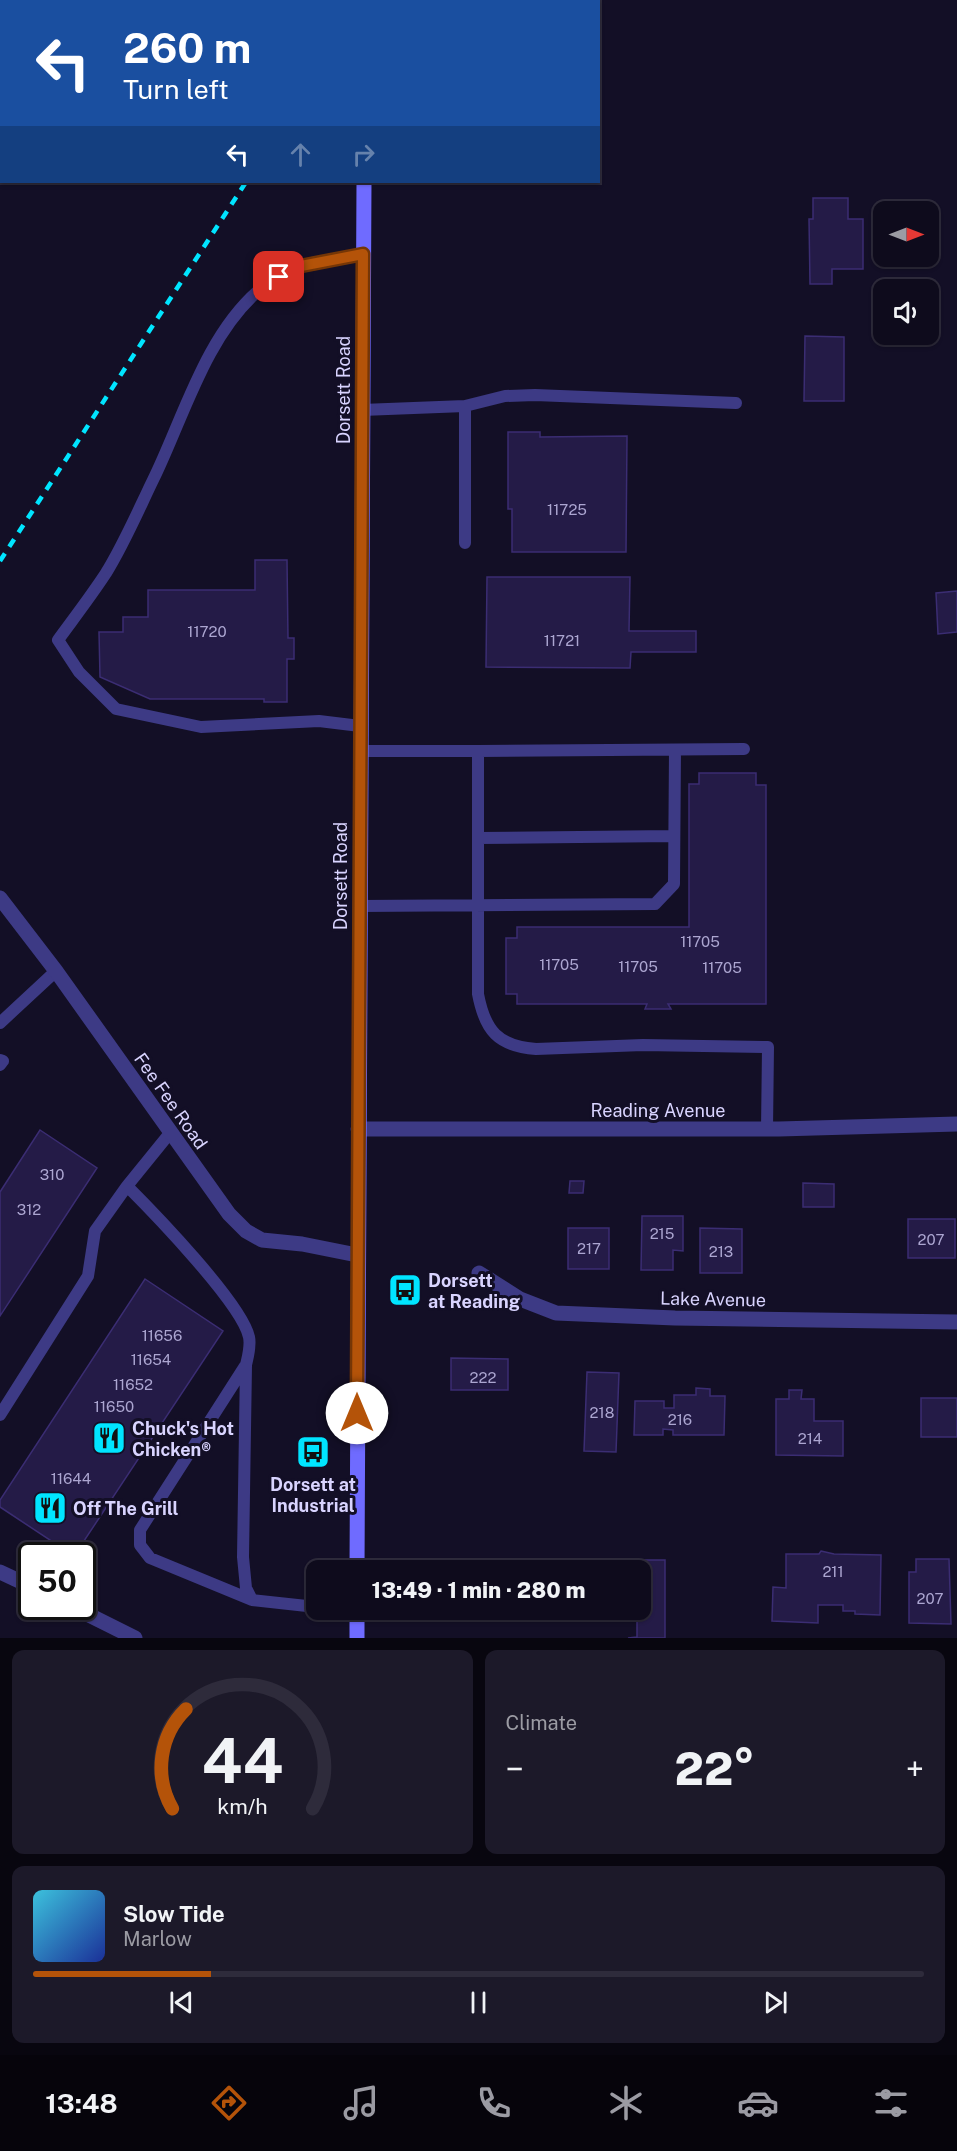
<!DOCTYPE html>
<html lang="en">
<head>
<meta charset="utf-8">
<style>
  body { margin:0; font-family:"Public Sans",sans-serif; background:#1c1929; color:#f1f3f6; height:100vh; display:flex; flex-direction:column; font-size:22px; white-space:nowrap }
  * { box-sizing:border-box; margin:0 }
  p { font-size:20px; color:#9b9ba3 }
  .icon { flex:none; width:33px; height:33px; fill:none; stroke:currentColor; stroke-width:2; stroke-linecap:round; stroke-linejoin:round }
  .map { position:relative; height:1638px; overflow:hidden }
  .sheet { display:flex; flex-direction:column; gap:12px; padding:12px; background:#08060f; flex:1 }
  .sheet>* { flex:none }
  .banner { position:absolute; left:0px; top:0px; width:600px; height:183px; box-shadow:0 2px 4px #0004,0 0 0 2px #2e2b3b; background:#1a4fa0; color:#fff; overflow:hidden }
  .needle { width:39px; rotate:90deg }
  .fabs { position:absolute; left:873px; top:201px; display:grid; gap:12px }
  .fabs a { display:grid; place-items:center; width:66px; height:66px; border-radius:12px; background:#0e0b1c; box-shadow:0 2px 4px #0004,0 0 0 2px #2e2b3b; font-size:30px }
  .speed { position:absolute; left:18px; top:1542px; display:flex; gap:12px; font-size:30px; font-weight:700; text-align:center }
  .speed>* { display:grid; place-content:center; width:78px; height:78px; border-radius:50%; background:#0e0b1c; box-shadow:0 2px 4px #0004,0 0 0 2px #2e2b3b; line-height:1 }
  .speed .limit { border:3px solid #111; border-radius:9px; background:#fff; color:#111 }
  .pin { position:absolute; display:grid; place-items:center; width:51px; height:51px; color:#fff; margin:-26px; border-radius:12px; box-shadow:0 3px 9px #0006 }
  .me { position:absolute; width:66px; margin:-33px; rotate:0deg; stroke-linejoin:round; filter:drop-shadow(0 0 4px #0008) }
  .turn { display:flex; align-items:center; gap:21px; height:126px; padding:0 24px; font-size:27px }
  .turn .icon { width:78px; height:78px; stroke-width:2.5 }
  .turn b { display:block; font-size:42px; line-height:51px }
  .lanes { display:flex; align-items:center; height:57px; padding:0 24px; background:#0003; justify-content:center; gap:30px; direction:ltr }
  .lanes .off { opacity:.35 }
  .big { font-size:45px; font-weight:800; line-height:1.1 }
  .sheet .card { flex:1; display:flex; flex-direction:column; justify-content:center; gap:9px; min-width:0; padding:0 21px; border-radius:12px; background:#1c1929 }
  .sheet .dial { align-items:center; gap:0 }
  .dial svg { height:156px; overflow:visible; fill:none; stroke:#2e2b3b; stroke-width:7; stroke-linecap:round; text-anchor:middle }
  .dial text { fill:#f1f3f6; stroke:none }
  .song { display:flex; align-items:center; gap:18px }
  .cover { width:72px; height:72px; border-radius:9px; background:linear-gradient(135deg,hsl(190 70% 55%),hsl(230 70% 35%)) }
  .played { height:6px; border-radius:3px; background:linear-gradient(90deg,#b45309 20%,#2e2b3b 20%) }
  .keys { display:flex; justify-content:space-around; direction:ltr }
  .heat { display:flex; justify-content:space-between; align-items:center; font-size:33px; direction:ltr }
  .sheet .tiles { flex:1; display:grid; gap:12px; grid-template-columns:1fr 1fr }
  .card:last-child { grid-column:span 2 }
  .trip { position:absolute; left:306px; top:1560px; width:345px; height:60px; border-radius:12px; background:#0e0b1c; box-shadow:0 2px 4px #0004,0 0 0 2px #2e2b3b; font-weight:800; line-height:60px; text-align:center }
  .tab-bar { display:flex; height:96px; justify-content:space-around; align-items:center; background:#06040b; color:#9b9ba3 }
  .tab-bar .icon { width:42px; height:42px }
  .tab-bar .on { color:#b45309 }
  .tab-bar b { font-size:27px; color:#f1f3f6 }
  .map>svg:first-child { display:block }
  .building { fill:#241b47; stroke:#3b2d73; stroke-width:1.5 }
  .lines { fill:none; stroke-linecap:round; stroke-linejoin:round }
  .lane { stroke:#3d3a85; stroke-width:12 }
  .street { stroke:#3d3a85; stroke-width:15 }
  .secondary { stroke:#6f6bff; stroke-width:15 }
  .rail { stroke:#00e5ff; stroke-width:4.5; stroke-dasharray:9 8; stroke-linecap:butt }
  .route-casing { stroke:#753606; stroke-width:15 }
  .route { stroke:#b45309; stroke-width:10 }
  .labels { text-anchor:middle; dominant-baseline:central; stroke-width:6; stroke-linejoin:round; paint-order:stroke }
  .number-label { font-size:15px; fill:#aca6d1 }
  .street-label { font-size:18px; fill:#d9d4ff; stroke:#130f26 }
  .poi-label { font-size:18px; font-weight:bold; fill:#d9d4ff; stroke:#130f26; text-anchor:start }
</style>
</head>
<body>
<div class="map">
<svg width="957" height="1638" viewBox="0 0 957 1638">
  <rect width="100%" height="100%" fill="#130f26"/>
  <path class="building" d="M813,198h35v21h15v50h-31v15h-22l-1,-65h4z
    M805,336l39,1v64h-40z
    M508,432h32v5l87,-1 -1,116h-114v-43h-4z
    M255,560h32l1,78h6v21h-7v43h-23v-3h-114l-50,-22 -1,-45h24v-15h25v-27h107z
    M487,577h143l-1,54h67v21h-65l-1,16 -144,-1z
    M957,591v41l-19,2 -2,-41z
    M699,773h57v12h10v219h-98l3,5h-26l2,-5h-130v-10h-11v-56h11v-11h172v-143h10z
    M40,1130l57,38 -97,148v-124z
    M570,1181h14l-1,12h-14z
    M803,1183l31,1v23h-31z
    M642,1216h41v35l-10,-1v20h-32z
    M908,1219h47v39h-47z
    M568,1228h41v41h-41z
    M700,1228l42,1v44h-42z
    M145,1279l78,52 -149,225 -74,-49v-7z
    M451,1358l57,1v31h-57z
    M587,1372l32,1 -3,79 -32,-1z
    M696,1388l14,1v7h15l-1,39h-51v-5l-10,-1v6h-29l1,-34h29v7h10v-13h22z
    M789,1390h13l-1,9h13v22h29v35l-67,-1v-56h13z
    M921,1398h36v39h-36z
    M821,1551l13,3 47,1 -1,60 -25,-1v-3h-12v-6h-25v18l-46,-2 1,-34 13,1v-34h33z
    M916,1559h33l2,65 -42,-1v-51h7z
    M629,1560h36v78h-37l9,-1v-27h3v-40h-11z"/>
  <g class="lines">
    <path class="lane" d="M362,410l103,-4 40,-10 30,-1 201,8
      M465,543v-137
      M360,726l-41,-5 -118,6 -85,-18 -37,-37 -21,-32c16,-22 33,-44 48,-67 18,-29 32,-62 47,-93 30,-61 52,-143 105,-189 29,-26 68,-31 105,-37
      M360,751h118v243c7,37 20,52 58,55l107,-4 125,2 -1,82
      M478,751l266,-2
      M478,838l196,-2
      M359,906l296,-2 19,-20 1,-134
      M0,1023l56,-52
      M0,1060l3,1 -3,4
      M170,1133l-43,53c27,27 115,118 122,151 2,9 -1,19 -3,28l-3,192 3,31 6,12 64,7
      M245,1366l-105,164v15l10,13 102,42
      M0,1415l88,-139 7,-45 32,-45"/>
    <path class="street" d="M0,898l56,73 173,243 17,17 16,9 40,4 55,11
      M358,1129h421l178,-5
      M479,1273l41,26 36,14 119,5 282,4
      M0,1572l32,15
      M71,1606l64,32"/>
    <path class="secondary" d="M365,0v2
      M357,1570l7,-1388
      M357,1610v28"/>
    <path class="rail" d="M365,2l1,-2
      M0,561l246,-379"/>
  </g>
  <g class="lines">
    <defs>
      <path id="route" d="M279,277l22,-11 62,-12 -6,1159"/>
    </defs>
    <use href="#route" class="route-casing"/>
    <use href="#route" class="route"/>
  </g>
  <defs>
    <symbol id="bus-square" viewBox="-11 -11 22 22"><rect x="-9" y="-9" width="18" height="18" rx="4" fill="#00e5ff" stroke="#130f26"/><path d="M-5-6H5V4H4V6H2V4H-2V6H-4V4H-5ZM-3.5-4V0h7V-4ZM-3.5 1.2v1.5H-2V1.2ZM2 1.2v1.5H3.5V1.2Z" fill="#111"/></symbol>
    <symbol id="restaurant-square" viewBox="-11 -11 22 22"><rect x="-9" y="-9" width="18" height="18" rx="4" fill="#00e5ff" stroke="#130f26"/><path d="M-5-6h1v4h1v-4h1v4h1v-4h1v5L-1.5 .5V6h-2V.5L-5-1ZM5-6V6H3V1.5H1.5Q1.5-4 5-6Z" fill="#111"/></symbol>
  </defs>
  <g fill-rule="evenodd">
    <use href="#bus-square" x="386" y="1271" width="38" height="38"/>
    <use href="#restaurant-square" x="90" y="1419" width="38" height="38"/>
    <use href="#bus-square" x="294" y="1433" width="38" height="38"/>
    <use href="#restaurant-square" x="31" y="1489" width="38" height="38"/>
  </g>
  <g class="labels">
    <g class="number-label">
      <text x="567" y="509">11725</text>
      <text x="207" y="631">11720</text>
      <text x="562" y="640">11721</text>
      <text x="700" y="941">11705</text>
      <text x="559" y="964">11705</text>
      <text x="638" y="966">11705</text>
      <text x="722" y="967">11705</text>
      <text x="52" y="1174">310</text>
      <text x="29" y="1209">312</text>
      <text x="662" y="1233">215</text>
      <text x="931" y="1239">207</text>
      <text x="589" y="1248">217</text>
      <text x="721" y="1251">213</text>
      <text x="162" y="1335">11656</text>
      <text x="151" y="1359">11654</text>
      <text x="483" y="1377">222</text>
      <text x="133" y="1384">11652</text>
      <text x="114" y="1406">11650</text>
      <text x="602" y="1412">218</text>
      <text x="680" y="1419">216</text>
      <text x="810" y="1438">214</text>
      <text x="71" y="1478">11644</text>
      <text x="833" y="1571">211</text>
      <text x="930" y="1598">207</text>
    </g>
    <g class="street-label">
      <text transform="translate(343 390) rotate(-90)">Dorsett Road</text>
      <text transform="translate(340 876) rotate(-90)">Dorsett Road</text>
      <text transform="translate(171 1101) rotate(55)">Fee Fee Road</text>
      <text x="658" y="1110">Reading Avenue</text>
      <text transform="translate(713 1299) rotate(1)">Lake Avenue</text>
    </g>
    <g class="poi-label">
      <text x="428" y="1280">Dorsett<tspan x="428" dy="21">at Reading</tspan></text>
      <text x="132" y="1428">Chuck's Hot<tspan x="132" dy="21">Chicken®</tspan></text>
      <text x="313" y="1484" text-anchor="middle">Dorsett at<tspan x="313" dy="21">Industrial</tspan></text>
      <text x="73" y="1508">Off The Grill</text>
    </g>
  </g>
</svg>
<div class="fabs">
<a><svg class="needle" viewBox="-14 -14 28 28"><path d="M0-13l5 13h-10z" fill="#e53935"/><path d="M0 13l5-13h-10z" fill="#9b9ba3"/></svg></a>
<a><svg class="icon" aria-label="sound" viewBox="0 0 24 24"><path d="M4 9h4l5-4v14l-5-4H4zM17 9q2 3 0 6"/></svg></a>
</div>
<div class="speed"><div class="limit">50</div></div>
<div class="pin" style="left:279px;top:277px;background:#d93025"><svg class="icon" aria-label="arrive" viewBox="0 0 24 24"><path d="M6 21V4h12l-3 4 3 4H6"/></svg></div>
<svg class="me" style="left:357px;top:1413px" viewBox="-20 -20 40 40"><circle r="19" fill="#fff"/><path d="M0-13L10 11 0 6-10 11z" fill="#b45309"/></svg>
<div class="trip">13:49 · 1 min · 280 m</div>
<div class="banner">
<div class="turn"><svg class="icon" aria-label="left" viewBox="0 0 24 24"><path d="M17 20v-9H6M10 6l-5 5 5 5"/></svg><div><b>260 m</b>Turn left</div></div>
<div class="lanes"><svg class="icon" aria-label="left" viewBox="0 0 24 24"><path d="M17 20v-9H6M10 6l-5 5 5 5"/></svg><svg class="icon off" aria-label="ahead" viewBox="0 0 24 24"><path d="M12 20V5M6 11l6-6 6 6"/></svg><svg class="icon off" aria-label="right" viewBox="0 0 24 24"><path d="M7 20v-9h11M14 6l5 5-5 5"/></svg></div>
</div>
</div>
<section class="sheet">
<div class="tiles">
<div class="card dial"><svg viewBox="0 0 100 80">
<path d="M14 69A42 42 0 1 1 86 69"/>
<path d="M14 69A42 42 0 0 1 21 18" stroke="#b45309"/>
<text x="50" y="56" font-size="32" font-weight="700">44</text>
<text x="50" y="72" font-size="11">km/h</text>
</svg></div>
<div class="card"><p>Climate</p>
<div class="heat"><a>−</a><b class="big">22°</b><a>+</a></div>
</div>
<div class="card">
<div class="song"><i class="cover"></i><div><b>Slow Tide</b><p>Marlow</p></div></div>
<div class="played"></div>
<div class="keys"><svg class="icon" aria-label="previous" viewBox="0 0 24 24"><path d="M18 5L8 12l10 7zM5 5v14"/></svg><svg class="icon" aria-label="pause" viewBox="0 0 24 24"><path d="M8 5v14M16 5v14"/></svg><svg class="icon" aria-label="next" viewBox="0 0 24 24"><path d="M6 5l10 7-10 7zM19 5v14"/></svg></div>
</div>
</div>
</section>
<nav class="tab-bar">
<b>13:48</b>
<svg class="icon on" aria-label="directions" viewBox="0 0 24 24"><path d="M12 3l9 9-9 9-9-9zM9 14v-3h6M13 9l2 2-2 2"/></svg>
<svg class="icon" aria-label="music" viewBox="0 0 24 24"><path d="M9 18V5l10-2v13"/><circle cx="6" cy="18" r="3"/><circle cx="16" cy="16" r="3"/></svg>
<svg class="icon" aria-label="phone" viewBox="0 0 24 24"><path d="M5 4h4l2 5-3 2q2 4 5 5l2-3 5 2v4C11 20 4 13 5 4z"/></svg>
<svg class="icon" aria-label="climate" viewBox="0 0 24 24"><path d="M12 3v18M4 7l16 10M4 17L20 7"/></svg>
<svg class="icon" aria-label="car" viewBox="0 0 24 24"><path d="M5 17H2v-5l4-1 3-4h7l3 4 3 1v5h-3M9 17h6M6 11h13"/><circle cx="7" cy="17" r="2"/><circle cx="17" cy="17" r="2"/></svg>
<svg class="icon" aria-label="filters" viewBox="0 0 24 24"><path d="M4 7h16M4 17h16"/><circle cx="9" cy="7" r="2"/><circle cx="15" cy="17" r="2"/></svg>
</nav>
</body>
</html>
